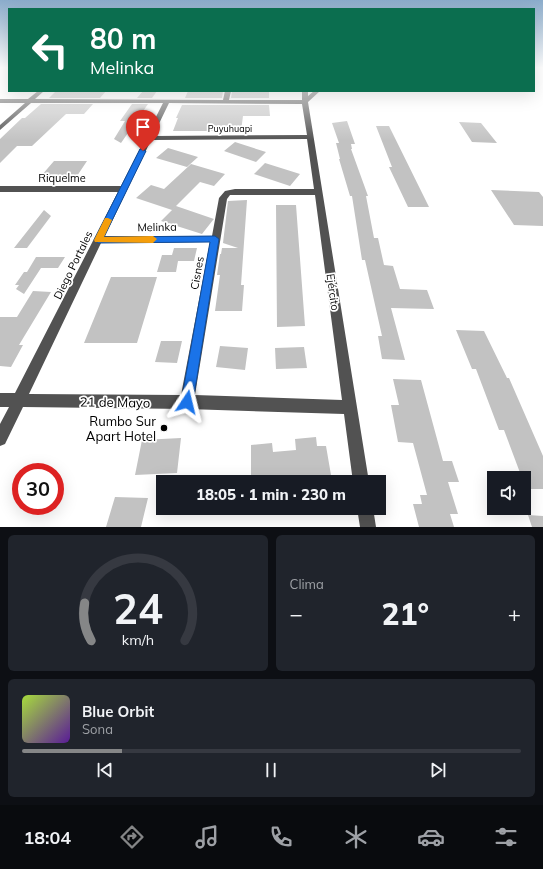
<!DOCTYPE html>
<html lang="es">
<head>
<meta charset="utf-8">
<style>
  body { margin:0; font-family:Mulish,sans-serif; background:#20242c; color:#f1f3f6; height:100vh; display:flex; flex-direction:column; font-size:15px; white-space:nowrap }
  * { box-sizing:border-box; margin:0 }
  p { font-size:13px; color:#9ea1a6 }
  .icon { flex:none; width:22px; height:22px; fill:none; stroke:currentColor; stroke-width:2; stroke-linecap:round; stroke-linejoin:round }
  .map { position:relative; height:527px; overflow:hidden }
  .drawer { display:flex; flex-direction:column; gap:8px; padding:8px; background:#0d0f14; flex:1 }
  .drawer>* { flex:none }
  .hud { position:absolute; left:8px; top:8px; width:527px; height:84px; border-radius:0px; box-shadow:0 4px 16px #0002; background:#0b6e4f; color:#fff; overflow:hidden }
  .controls { position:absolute; left:487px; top:471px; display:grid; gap:8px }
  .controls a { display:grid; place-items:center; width:44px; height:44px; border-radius:0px; background:#171b24; box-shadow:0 4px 16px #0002; font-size:20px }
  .speed { position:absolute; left:12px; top:463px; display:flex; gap:8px; font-size:20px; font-weight:700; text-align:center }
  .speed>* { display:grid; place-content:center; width:52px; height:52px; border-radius:50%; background:#171b24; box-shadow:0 4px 16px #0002; line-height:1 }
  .speed .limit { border:6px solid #d22; background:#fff; color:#111 }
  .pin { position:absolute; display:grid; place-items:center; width:34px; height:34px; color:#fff; margin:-41px -17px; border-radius:50% 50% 50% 0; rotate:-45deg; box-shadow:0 0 4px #0007 }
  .pin .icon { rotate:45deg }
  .me { position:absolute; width:44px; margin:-22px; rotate:10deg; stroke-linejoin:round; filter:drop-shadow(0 0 3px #0008) }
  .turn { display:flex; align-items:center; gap:14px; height:84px; padding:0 16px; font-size:18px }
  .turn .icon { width:52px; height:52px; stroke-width:2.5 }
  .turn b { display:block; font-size:28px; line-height:34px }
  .big { font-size:30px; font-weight:800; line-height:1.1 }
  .drawer .card { flex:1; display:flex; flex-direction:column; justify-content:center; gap:6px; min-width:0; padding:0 14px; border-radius:6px; background:#20242c }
  .drawer .dial { align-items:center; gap:0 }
  .dial svg { height:104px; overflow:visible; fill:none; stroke:#363941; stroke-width:7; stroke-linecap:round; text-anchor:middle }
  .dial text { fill:#f1f3f6; stroke:none }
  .song { display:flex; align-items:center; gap:12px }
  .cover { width:48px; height:48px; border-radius:6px; background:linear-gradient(135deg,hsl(80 70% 55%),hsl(270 70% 35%)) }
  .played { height:4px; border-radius:2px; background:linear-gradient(90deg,#858687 20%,#363941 20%) }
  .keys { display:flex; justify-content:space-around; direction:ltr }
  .heat { display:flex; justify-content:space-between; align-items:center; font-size:22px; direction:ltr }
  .drawer .tiles { flex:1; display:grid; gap:8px; grid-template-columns:1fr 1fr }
  .card:last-child { grid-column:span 2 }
  .trip { position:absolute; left:156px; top:475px; width:230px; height:40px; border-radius:0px; background:#171b24; box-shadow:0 4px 16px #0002; font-weight:800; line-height:40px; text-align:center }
  .dock { display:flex; height:64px; justify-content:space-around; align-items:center; background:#090b0e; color:#9ea1a6 }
  .dock .icon { width:28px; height:28px }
  .dock .current { color:#858687 }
  .dock b { font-size:18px; color:#f1f3f6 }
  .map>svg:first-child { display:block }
  .building { fill:#c2c2c2 }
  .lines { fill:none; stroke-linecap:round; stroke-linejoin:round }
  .minor { fill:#525252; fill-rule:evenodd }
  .route { fill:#1a73e8; stroke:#114b97 }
  .slow { fill:#f59e0b }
  .poi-dot { fill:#000; stroke:#fff; stroke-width:1.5 }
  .labels { text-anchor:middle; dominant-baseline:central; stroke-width:3.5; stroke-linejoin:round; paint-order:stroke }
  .far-street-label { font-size:9px; fill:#000; stroke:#fff }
  .street-label { font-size:11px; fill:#000; stroke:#fff }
  .near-street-label { font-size:13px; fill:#000; stroke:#fff }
  .near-poi-label { font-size:13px; fill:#000; stroke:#fff; text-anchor:end }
</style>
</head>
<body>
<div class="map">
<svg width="543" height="527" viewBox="0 0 543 527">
  <rect width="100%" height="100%" fill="#fff"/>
  <path class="building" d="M56,91h50l-6,7h-51z
    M143,91h14l-5,7h-15z
    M188,91h35l-1,7h-37z
    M232,91l37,1v6h-38z
    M41,104h52l-9,10h-18l-34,32h-15l-17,17v-24l22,-21h3z
    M132,104h16l-27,39 -7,-4 11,-18h-5z
    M182,105h87l1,11h-27l-2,15h-68l5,-13h-2z
    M347,121l8,23h-4l1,5h-1l17,47h-2l8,42h4l6,27 9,1 7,23 27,1 7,19 -43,-1 14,52 -23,-1 -4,-23h4l-17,-76h-3l-10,-64h-2l-11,-37h1l-4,-16h3l-7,-20z
    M459,122l22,1 16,20 -25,-1z
    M376,126h13l40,81h-21l-19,-40h3z
    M235,142l31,10 -10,10 -32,-11z
    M168,148l30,9 -11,10 -31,-9z
    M54,161h33l-10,15h-36z
    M265,163l35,11 -10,12 -36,-12z
    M191,164l34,10 -11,12 -14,-4 -28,28 -36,-12 15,-13 13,4z
    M491,190l48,2 4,5v29l-29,-1z
    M247,200l-6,85h3l-2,26h-27l5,-36h-3l3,-21h1l1,-6h16l-15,-5 5,-42z
    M276,205h20l9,121 -28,1z
    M176,206l38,13 -1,1 -11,14 -41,-13z
    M44,210l7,6 -24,32h-13z
    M174,248h23l-3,13h-16l-2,11h-19l5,-17h10z
    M36,257h29l-7,11h-17l-17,26 -8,-5 3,-4h-4l9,-13h3z
    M111,277h46l-20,66h-53z
    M33,291l18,1 -32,53h4l-12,22 -11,-1v-49h17z
    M456,330l28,1 23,47h2l34,78v33h-16l-3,-11h-2l-18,-48h-5l-23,-61h-4z
    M161,341h21l-5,22 -22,-1z
    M220,346l28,2 -3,22 -29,-3z
    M304,347l3,21 -31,1 -1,-21z
    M393,379l28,1 22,81h9l7,21h-11l10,32h-8l4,13h-35l-6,-23h9l-2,-9h7l-14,-52 -15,-1 -7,-37h8z
    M316,437l1,9h9l5,29 -47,3v4h-33v-37l21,-2 1,9 23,-2 -1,-11z
    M181,438l-4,35 -42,2 7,-35z
    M115,497l33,1 -7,29h-35z
    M528,515l15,1v11h-11z"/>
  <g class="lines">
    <path class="minor" d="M38,91h6l-9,8 188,1 2,-9h6l-2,9h73v-9h6v5l6,-5h6l-12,11 61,380h-16l-9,-68 -157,-5 -164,-2 -18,37 -5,2v-22l9,-17h-9v-14h15l103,-201h-118v-6h121l42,-83h-132l-31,27v-5l25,-22h-25v-4h28zM169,103l133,1 5,31 -154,1zM307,139l7,50h-79l-10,2 -6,7 -7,38h-107l46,-96zM230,195h85l27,205 -147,-5 32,-196zM210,242l-29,153 -152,-1 72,-151z
      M357,508h16l3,19h-16z"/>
  </g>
  <linearGradient id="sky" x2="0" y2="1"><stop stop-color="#8baccb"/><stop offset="0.48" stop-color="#fff"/><stop offset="1" stop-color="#fff" stop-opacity="0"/></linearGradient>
  <rect width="543" height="141" fill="url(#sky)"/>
  <path class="route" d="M140,149l6,2 -42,86 111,-1 4,3 -26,163 -1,5 -5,2 -4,-2 -2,-5 29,-160 -112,1 -4,-3z"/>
  <path class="slow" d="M105,218h3l4,2 -8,17 49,-1 4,3 -4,4 -58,-1 -1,-2z"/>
  <circle class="poi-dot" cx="164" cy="428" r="4"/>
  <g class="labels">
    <g class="far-street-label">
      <text x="230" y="128">Puyuhuapi</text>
    </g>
    <g class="street-label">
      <text x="62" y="178">Riquelme</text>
      <text transform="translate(157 227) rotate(-1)">Melinka</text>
      <text transform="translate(73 265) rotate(-64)">Diego Portales</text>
      <text transform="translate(197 273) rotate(-80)">Cisnes</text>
      <text transform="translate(333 292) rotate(82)">Ejército</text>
    </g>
    <g class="near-street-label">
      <text transform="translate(115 402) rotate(1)">21 de Mayo</text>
    </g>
    <g class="near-poi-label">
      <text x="156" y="421">Rumbo Sur<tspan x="156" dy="15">Apart Hotel</tspan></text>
    </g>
  </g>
</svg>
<div class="controls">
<a><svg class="icon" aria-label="sound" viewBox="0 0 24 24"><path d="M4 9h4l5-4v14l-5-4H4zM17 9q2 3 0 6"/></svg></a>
</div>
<div class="speed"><div class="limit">30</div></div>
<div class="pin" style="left:143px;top:151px;background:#d93025"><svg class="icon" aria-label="arrive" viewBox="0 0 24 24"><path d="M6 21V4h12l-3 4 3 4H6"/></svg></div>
<svg class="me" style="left:187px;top:402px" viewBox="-20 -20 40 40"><path d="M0-17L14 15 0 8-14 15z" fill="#1a73e8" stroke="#fff" stroke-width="4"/></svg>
<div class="trip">18:05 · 1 min · 230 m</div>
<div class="hud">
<div class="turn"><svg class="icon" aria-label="left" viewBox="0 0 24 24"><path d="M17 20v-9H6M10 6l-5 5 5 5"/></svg><div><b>80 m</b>Melinka</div></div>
</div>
</div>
<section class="drawer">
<div class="tiles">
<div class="card dial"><svg viewBox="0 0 100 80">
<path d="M14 69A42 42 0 1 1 86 69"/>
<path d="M14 69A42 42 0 0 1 9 40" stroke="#858687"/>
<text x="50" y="56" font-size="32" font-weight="700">24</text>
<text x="50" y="72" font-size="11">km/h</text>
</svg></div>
<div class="card"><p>Clima</p>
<div class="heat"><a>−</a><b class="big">21°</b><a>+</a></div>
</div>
<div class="card">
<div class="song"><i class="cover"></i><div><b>Blue Orbit</b><p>Sona</p></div></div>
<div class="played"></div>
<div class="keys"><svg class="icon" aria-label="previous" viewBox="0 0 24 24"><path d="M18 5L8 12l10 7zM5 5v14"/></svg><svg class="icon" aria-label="pause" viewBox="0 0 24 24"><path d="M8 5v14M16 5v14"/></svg><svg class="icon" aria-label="next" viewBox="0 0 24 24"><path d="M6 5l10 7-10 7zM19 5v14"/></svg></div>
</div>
</div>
</section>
<nav class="dock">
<b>18:04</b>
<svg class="icon current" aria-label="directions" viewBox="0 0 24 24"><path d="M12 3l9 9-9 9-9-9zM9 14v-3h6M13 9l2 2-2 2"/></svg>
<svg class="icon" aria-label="music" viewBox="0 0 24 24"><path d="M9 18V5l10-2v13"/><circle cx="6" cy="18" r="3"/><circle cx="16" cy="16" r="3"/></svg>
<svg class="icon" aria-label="phone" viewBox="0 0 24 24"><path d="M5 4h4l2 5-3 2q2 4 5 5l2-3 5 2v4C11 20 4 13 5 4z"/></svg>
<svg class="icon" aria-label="climate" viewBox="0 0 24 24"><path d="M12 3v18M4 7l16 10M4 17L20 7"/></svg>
<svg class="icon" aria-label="car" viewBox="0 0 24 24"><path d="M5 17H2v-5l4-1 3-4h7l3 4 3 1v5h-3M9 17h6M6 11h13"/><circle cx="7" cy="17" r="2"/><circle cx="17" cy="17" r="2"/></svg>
<svg class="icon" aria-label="filters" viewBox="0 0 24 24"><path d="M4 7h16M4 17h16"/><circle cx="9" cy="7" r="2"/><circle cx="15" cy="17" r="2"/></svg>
</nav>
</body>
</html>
